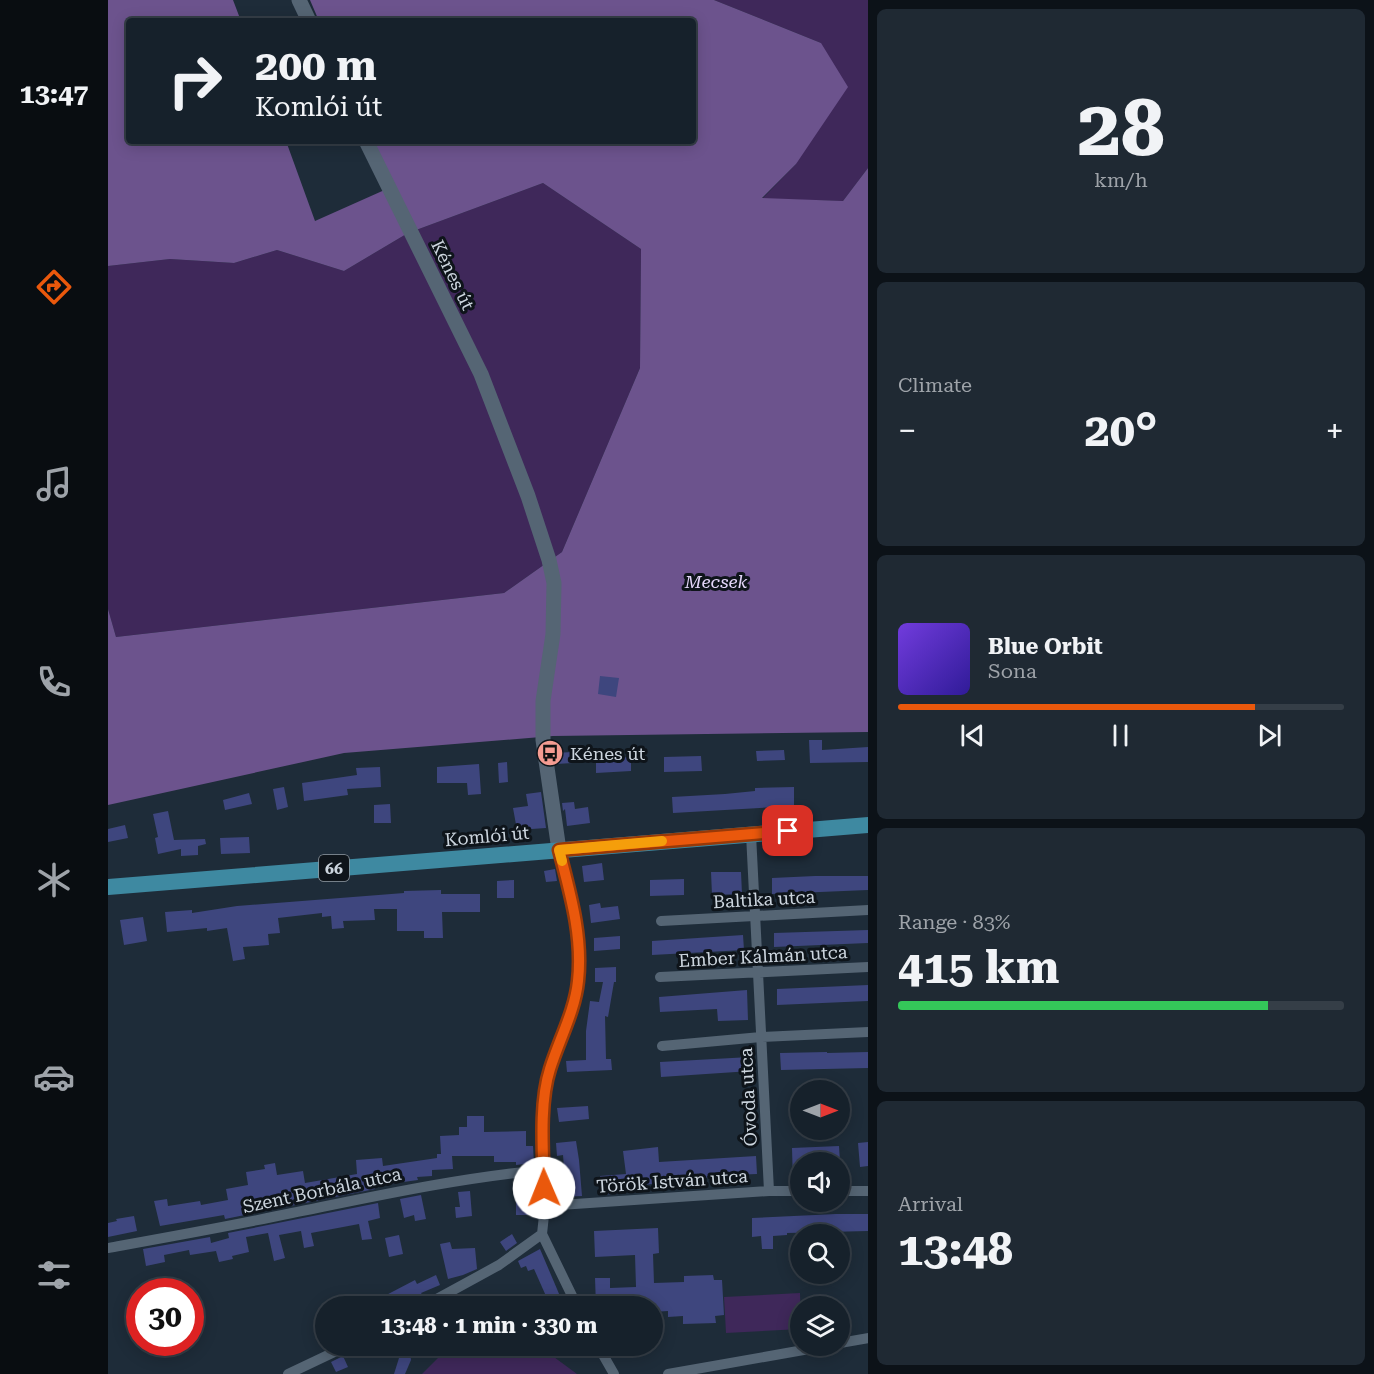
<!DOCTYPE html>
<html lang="en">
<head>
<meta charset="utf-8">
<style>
  body { margin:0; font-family:"Roboto Serif",serif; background:#1f2933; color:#f1f3f6; height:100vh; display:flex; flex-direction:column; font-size:22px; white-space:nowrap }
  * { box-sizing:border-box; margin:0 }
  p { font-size:20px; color:#9ea3a9 }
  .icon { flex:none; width:33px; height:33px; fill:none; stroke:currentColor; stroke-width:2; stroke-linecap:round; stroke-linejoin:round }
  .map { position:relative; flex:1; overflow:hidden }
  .side { display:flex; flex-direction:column; gap:9px; padding:9px; background:#0c1218; width:506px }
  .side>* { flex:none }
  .top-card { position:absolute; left:18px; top:18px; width:570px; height:126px; border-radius:6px; box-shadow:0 3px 15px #0003,0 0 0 2px #353e47; background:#16212b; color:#f1f3f6; overflow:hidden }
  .needle { width:39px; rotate:90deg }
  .fabs { position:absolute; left:682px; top:1080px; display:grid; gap:12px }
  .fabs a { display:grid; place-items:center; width:60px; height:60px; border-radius:50%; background:#16212b; box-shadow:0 3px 15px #0003,0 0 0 2px #353e47; font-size:30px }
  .speed { position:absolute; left:18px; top:1278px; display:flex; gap:12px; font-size:30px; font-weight:700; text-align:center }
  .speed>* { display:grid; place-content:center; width:78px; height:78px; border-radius:50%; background:#16212b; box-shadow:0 3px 15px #0003,0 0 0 2px #353e47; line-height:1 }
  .speed .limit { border:9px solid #d22; background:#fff; color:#111 }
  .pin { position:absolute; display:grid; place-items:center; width:51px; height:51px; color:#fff; margin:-26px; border-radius:12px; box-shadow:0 3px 9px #0006 }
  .me { position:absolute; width:66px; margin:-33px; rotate:359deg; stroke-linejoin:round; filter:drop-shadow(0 0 4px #0008) }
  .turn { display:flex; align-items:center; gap:21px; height:126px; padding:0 30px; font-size:27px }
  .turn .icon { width:78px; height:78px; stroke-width:2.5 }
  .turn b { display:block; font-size:42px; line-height:51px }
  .big { font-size:45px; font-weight:700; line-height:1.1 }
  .side .card { flex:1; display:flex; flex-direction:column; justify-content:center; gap:9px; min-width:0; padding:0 21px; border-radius:9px; background:#1f2933 }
  .side .dial { align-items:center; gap:0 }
  .dial b { font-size:78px; line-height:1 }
  .song { display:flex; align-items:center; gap:18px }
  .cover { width:72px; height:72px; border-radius:9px; background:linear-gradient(135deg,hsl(260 70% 55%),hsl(250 70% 35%)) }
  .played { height:6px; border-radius:3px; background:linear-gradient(90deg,#ea580c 80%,#353e47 80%) }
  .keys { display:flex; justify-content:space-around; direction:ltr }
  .heat { display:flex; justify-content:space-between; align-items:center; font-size:33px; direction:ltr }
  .charge { height:9px; border-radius:4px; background:linear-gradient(90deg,#34c759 83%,#353e47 0) }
  .trip { position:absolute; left:207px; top:1296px; width:348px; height:60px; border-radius:30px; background:#16212b; box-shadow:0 3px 15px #0003,0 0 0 2px #353e47; font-weight:700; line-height:60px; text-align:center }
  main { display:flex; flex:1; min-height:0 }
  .tab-bar { display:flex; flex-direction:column; width:108px; justify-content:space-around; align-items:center; background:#090d11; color:#9ea3a9 }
  .tab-bar .icon { width:42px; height:42px }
  .tab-bar .current { color:#ea580c }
  .tab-bar b { font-size:27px; color:#f1f3f6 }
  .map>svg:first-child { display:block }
  .green { fill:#3f285a }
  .forest { fill:#6c538d }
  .building { fill:#3e467e }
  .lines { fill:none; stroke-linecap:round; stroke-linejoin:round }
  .street { stroke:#556574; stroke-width:10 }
  .secondary { stroke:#556574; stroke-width:15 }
  .primary { stroke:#3e89a1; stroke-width:16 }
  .route-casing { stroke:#983908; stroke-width:15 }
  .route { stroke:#ea580c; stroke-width:10 }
  .slow { stroke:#f59e0b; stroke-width:10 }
  .labels { text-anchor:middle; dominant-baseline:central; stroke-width:6; stroke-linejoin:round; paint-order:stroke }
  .shield { fill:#0e141a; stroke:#939ba3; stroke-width:1.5 }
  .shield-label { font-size:16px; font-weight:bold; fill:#ccd5de }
  .street-label { font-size:18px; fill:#ccd5de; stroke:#0e141a }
  .park-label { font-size:18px; font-style:italic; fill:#e5d7fa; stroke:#0e141a }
  .poi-label { font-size:18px; fill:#ccd5de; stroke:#0e141a; text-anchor:start }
</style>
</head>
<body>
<main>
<nav class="tab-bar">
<b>13:47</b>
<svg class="icon current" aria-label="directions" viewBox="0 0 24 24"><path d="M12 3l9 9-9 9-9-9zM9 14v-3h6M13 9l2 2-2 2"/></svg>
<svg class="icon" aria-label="music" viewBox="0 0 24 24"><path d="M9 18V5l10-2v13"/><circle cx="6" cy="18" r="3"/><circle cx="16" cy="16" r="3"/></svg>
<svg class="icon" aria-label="phone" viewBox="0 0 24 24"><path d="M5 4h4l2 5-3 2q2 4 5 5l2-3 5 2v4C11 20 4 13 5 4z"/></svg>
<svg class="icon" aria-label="climate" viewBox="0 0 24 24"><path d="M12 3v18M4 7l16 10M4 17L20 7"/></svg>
<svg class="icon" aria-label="car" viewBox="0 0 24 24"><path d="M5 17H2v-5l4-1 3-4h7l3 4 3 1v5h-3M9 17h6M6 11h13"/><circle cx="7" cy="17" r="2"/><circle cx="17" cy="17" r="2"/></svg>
<svg class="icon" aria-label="filters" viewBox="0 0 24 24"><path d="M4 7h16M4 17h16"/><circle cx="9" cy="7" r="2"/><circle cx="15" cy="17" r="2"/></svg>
</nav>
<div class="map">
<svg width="761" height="1374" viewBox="0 0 761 1374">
  <rect width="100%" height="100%" fill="#1e2c39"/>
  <path class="green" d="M606,0h154v168l-25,33 -81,-2 34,-35 25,-121z
    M435,183l98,66 -1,119 -78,184 -58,41 -388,44 -8,-28v-343l62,-7 64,4 43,-13 67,21 64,-38z
    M692,1293l1,36 -75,4 -2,-36z
    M356,1346h75l38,28h-155l26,-26z"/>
  <path class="forest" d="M0,0h125l8,21h-112v120h157l29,80 74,-33 -19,-47h323v-120h-374l-9,-21h404l107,43 27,44 -52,77 -34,34 81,3 25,-33v564l-315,4 -209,17 -236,52v-196l8,28 388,-44 58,-41 78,-184 1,-119 -98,-66 -135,50 -64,38 -67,-21 -43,13 -64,-4 -62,7z"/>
  <path class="building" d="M492,676l19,2 -3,19 -18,-3z
    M701,740h13v10l47,-3v15l-59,1z
    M676,750l1,10 -28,1 -1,-10z
    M464,752l1,11 -17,1 -1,-11z
    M593,756l1,15 -38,1v-15z
    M523,757v14l-35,2v-14z
    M399,762l1,20 -9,1 -1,-20z
    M371,764l2,30 -13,1 -1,-12h-30v-16z
    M272,767l1,20 -34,2 1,6 -44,6 -2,-18 55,-8 -1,-7z
    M176,787l4,20 -11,3 -4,-21z
    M686,787v19l-121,7 -1,-16 53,-3 30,-3v-3z
    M433,792l5,36 -29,2 -4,-22 15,-2 -2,-12z
    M141,793l3,11 -27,6 -2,-10z
    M466,802l1,7 13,-2 2,16 -23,3 -2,-17 -2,2 -1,-8z
    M282,804l1,19h-17v-18z
    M60,811l6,29 31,-1 1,5 -8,2v9l-17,1v-7l-23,5 -3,-16 3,-1 -5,-23z
    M17,825l3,13 -20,4v-13z
    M141,837l1,16 -29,1 -1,-16z
    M494,863l2,17 -20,2 -2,-16z
    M447,869l2,12 -11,1 -2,-11z
    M603,872h30l1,22 -30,1z
    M707,876h54v14l-97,4v-16z
    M576,879v16l-34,1v-16z
    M406,880v18h-17v-17z
    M333,890v4h39v18h-38l1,26h-19v-7h-27v-22h-23l1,11 -32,1 1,7 -12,1 -1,-13 -9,1v-4l-44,5 2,15 -12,1 1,11 -26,2 2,12 -12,2 -6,-33 -20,3v-3l-40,4 -2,-20 27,-2v3l45,-7 167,-13v-2z
    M492,903l1,5 17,-2 2,13 -29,4 -2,-18z
    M35,917l4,24 -23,4 -4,-25z
    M761,930v13l-95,4v-14z
    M635,935l1,15 -92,5v-14z
    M512,936v13l-26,2v-13z
    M508,967v15h-2l-6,35 -3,-1 1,43h5l1,11 -45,2 -1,-11 20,-1v-29l4,-30 9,1 4,-20h-8v-14z
    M761,985v16l-92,4v-16z
    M639,990l1,30 -30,1 -1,-12 -57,3 -1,-15z
    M719,1052v1l42,-1v16l-88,2 -1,-17z
    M642,1057l1,14 -90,6 -1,-15z
    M480,1106l1,13 -30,3 -2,-14z
    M359,1116h17v16l42,-1v15h7l1,17 -18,2v-3h-22v-6h-42l1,13 -21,1v6l-15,1 1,3 -44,6 1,3 -150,30 -1,-4 -64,11 -6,-25 13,-2 1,7 32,-5 1,4 27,-5 -2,-11 22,-4 -2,-13 19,-3 -1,-4 11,-2 2,12 26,-4 2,12 52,-9 -1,-14 26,-2 1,8 54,-8v-4h4l-1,-18 19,-1v-8h8z
    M468,1141l3,19 3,36 -20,1 -1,-15h4l-2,-27 -6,1 -1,-13z
    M761,1142v24l-9,1 -2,-24z
    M731,1146l1,16h-39v22h-8l-1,-36z
    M550,1147l1,15 97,-6 1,18 -50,2v2l-46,3 1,2 -40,4 1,6 -22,2 -1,-19 26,-2 -3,-23z
    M426,1178v37h-18v-35z
    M362,1191l2,25 -16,2 -1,-11h5l-2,-15z
    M313,1195l5,24 -11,2 -1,-6 -10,3 -4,-19z
    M270,1203l2,15 -12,3 4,18 -10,1 -3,-16 -48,9 3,13 -10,2 -3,-17 -22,4 6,23 -11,3 -6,-28 -22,4 3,15 -17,4 1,3 -14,3 -3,-11 -26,4 -1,-5 -25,5 1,7 -19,4 -3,-17 67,-12 1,6 18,-5 -1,-5z
    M728,1214h33v17l-82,2v2l-14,1v13h-11l-1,-13 -9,1v-19z
    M26,1216l3,15 -29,6v-14l9,-2 -1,-2z
    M550,1228l1,25 -6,1 1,29 30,-1v-6l29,-1 1,5h8l2,35 -9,1 1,7 -33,1v-8l-15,1v-6l-16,1v-6h-56l-1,-28h15v10l26,-1 -1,-32 -40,2 -1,-26z
    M404,1234l5,9 -11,8 -6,-9z
    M291,1235l4,19 -14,3 -4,-19z
    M342,1242l2,7 23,-1 2,21 -14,6 -15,4 -8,-35z
    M432,1249l17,40 7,17 -14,-1 -16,-36 -6,2 -2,-5 -5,2 -3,-7z
    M328,1275l4,10 -19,8 2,3 -24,10h-37l-3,-6 9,-4 3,7 44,-23 2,4z
    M255,1346h27l-22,11z
    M287,1346h14l2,14 -6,14h-11l5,-16z
    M235,1356l5,11 -12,5 -5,-10z"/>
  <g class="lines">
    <path class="street" d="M643,834l18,357
      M451,850l17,69 4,37 -2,28 -13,42 -16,44 -5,32 1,104 -3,28 35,72
      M553,921l208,-11
      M552,977l209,-10
      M554,1046l99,-9 108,-5
      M732,1191h29
      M437,1206l224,-15h32
      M0,1248c61,-11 123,-22 184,-35 84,-17 166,-35 251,-43
      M316,1306l75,-41 43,-31
      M732,1343l29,-5
      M490,1346l16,28
      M180,1374l59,-28
      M560,1374l158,-28"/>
    <path class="secondary" d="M191,0l10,21
      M258,141l115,233 47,122 21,64 5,23 -1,51 -10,67v39l16,110"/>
    <path class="primary" d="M0,887l761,-62"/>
  </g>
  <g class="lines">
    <defs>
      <path id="route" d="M436,1188c-1,-36 -5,-85 6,-119 9,-29 25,-58 28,-88 5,-45 -8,-88 -19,-131l229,-19"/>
    </defs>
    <use href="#route" class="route-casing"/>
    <use href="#route" class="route"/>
    <path class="slow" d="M454,861l-3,-11 103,-9"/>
  </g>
  <defs>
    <symbol id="bus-disc" viewBox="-11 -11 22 22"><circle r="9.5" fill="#f59c92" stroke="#0e141a"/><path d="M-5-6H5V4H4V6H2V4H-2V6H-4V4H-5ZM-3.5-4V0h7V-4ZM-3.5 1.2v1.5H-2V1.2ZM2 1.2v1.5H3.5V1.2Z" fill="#111"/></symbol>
  </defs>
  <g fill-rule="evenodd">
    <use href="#bus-disc" x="427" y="738" width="30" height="30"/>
  </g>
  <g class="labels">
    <rect class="shield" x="211" y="855" width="30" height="26" rx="4.5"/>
    <g class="shield-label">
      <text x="226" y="868">66</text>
    </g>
    <g class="street-label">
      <text transform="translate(345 275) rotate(64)">Kénes út</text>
      <text transform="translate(379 836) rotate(-5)">Komlói út</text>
      <text transform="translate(656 899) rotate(-3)">Baltika utca</text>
      <text transform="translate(655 956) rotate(-3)">Ember Kálmán utca</text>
      <text transform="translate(640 1097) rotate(-93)">Óvoda utca</text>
      <text transform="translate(564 1181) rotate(-4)">Török István utca</text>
      <text transform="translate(214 1190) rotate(-12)">Szent Borbála utca</text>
    </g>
    <g class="park-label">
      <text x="608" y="581">Mecsek</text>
    </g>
    <g class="poi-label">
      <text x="462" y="753">Kénes út</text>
    </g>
  </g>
</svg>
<div class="fabs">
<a><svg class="needle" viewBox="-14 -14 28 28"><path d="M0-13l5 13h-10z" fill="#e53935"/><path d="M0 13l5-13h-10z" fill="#9ea3a9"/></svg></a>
<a><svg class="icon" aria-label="sound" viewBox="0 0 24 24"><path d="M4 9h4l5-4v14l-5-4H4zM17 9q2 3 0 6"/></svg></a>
<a><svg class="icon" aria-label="search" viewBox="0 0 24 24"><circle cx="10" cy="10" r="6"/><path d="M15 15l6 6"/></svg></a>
<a><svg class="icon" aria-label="layers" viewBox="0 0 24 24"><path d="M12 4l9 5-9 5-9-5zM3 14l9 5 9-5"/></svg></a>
</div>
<div class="speed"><div class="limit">30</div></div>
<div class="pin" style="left:680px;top:831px;background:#d93025"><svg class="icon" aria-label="arrive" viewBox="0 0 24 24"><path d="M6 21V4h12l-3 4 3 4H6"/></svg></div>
<svg class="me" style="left:436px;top:1188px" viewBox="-20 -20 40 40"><circle r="19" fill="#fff"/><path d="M0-13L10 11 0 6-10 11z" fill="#ea580c"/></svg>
<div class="trip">13:48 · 1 min · 330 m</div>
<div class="top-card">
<div class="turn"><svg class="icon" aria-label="right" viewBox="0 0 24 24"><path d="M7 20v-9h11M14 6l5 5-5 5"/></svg><div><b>200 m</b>Komlói út</div></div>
</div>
</div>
<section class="side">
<div class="card dial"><b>28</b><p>km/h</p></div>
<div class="card"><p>Climate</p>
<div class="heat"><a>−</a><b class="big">20°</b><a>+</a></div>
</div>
<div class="card">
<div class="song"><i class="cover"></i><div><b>Blue Orbit</b><p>Sona</p></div></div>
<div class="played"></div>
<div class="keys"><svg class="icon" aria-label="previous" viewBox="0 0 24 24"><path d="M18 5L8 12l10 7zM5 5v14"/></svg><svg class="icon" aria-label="pause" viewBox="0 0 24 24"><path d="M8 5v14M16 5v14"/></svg><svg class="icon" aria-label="next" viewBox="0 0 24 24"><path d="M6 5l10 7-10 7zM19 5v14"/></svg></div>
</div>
<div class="card"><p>Range · 83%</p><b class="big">415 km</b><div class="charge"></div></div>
<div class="card"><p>Arrival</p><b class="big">13:48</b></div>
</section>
</main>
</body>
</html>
